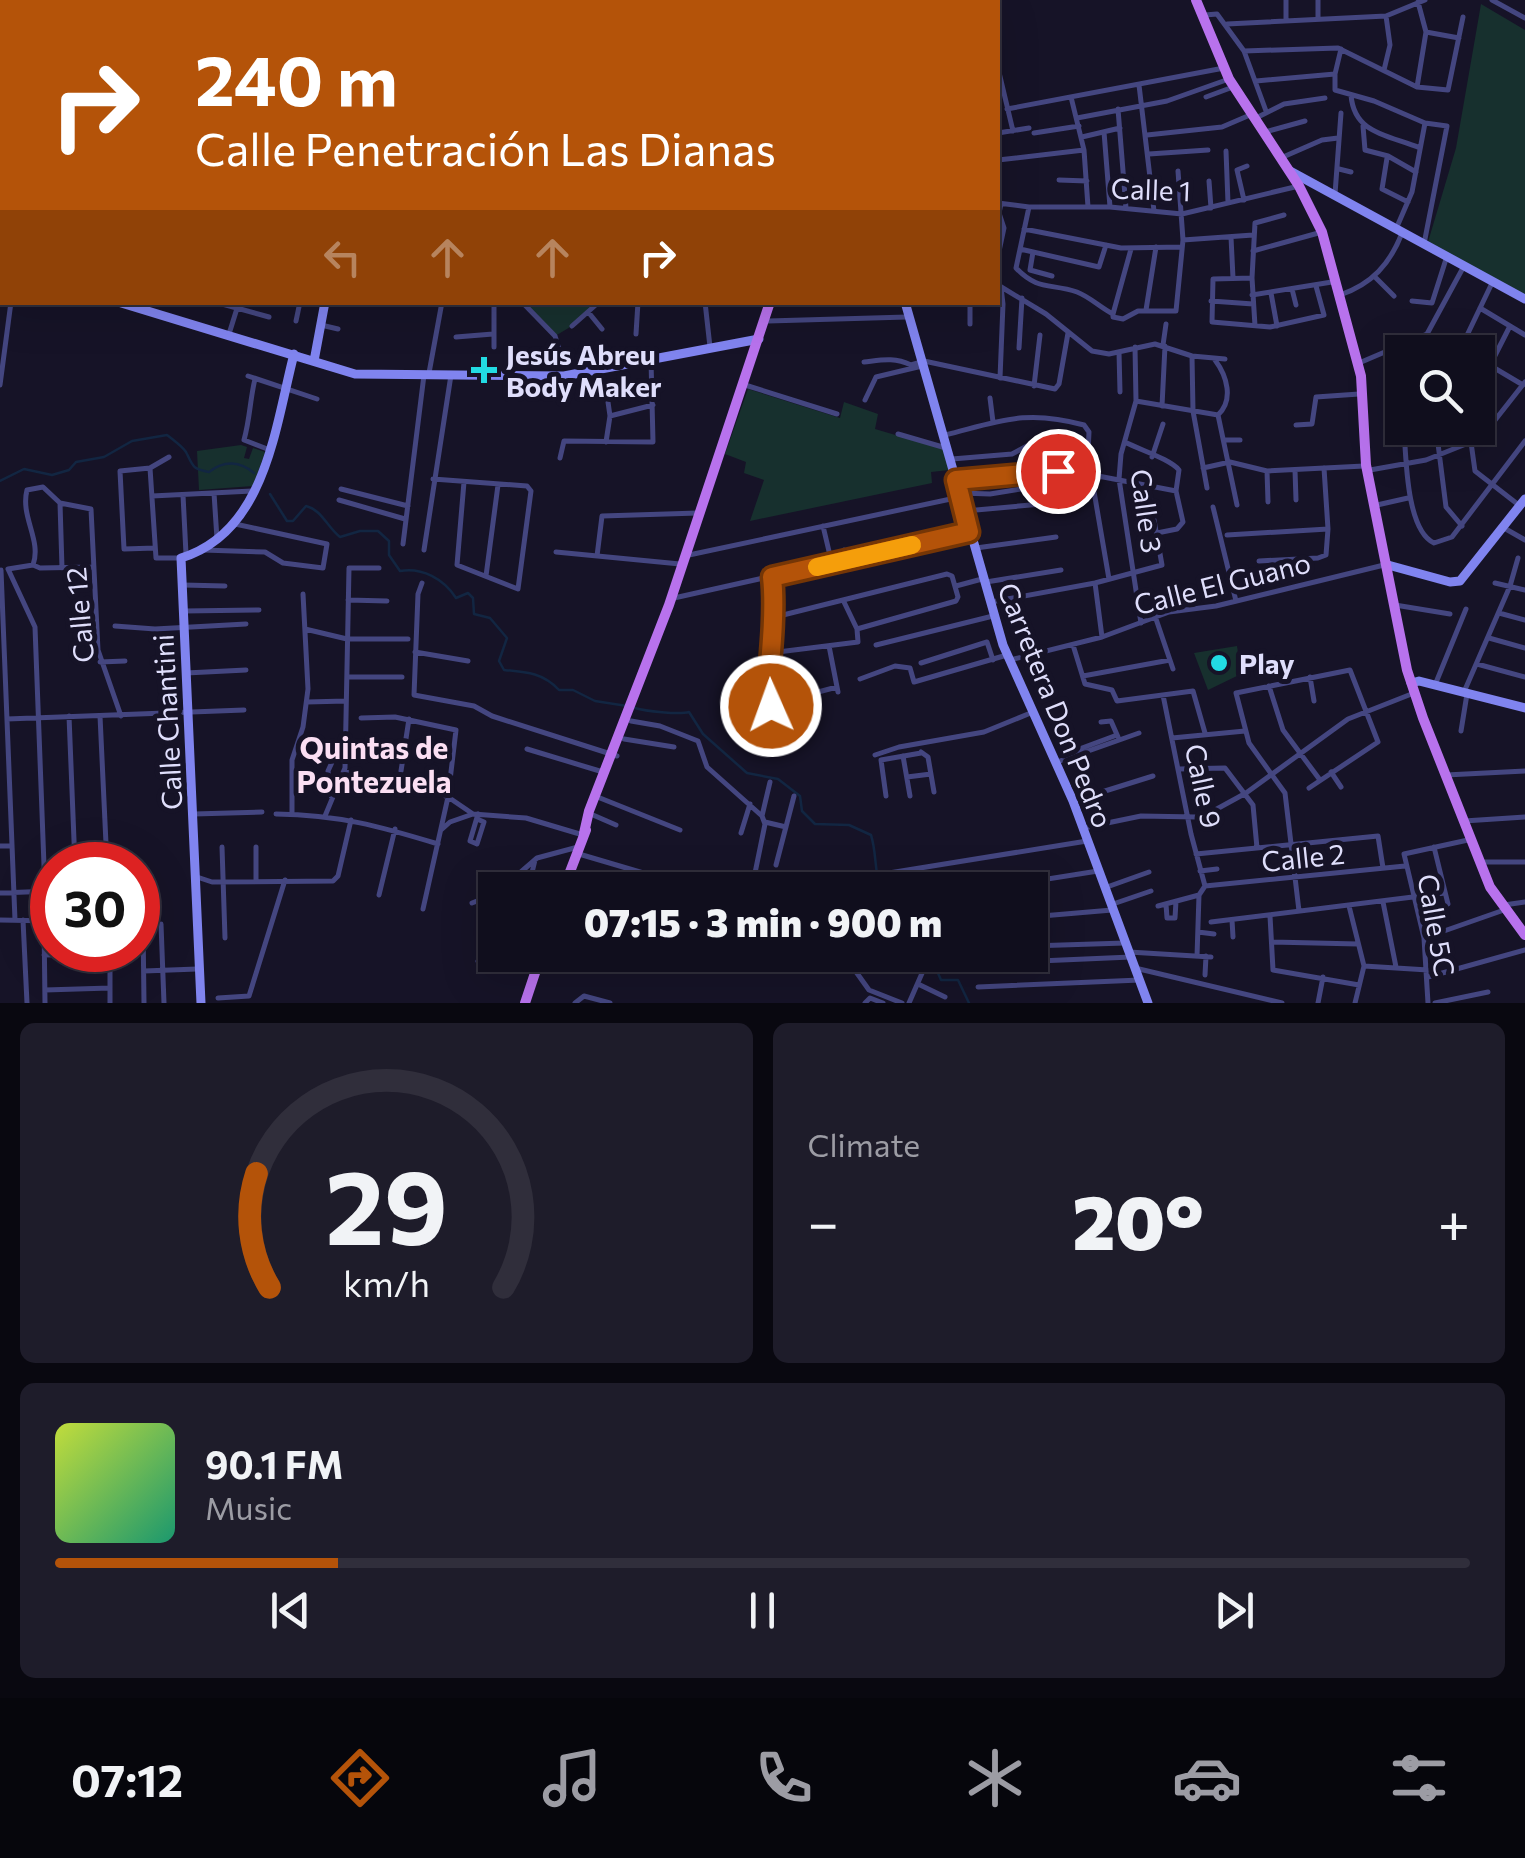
<!DOCTYPE html>
<html lang="en">
<head>
<meta charset="utf-8">
<style>
  body { margin:0; font-family:Commissioner,sans-serif; background:#1e1c2a; color:#f1f3f6; height:100vh; display:flex; flex-direction:column; font-size:38px; white-space:nowrap }
  * { box-sizing:border-box; margin:0 }
  p { font-size:32px; color:#9c9ca4 }
  .icon { flex:none; width:55px; height:55px; fill:none; stroke:currentColor; stroke-width:2; stroke-linecap:round; stroke-linejoin:round }
  .map { position:relative; height:1003px; overflow:hidden }
  .side { display:flex; flex-direction:column; gap:20px; padding:20px; background:#090810; flex:1 }
  .side>* { flex:none }
  .hud { position:absolute; left:0px; top:0px; width:1000px; height:305px; box-shadow:0 10px 40px #0002,0 0 0 2px #302e3b; background:#b45309; color:#fff; overflow:hidden }
  .buttons { position:absolute; left:1385px; top:335px; display:grid; gap:20px }
  .buttons a { display:grid; place-items:center; width:110px; height:110px; border-radius:0px; background:#100e1d; box-shadow:0 10px 40px #0002,0 0 0 2px #302e3b; font-size:50px }
  .speed { position:absolute; left:30px; top:842px; display:flex; gap:20px; font-size:50px; font-weight:700; text-align:center }
  .speed>* { display:grid; place-content:center; width:130px; height:130px; border-radius:50%; background:#100e1d; box-shadow:0 10px 40px #0002,0 0 0 2px #302e3b; line-height:1 }
  .speed .limit { border:15px solid #d22; background:#fff; color:#111 }
  .pin { position:absolute; display:grid; place-items:center; width:85px; height:85px; color:#fff; margin:-42px; border:5px solid #fff; border-radius:50%; box-shadow:0 2px 10px #0007 }
  .me { position:absolute; width:110px; margin:-55px; rotate:358deg; stroke-linejoin:round; filter:drop-shadow(0 0 8px #0008) }
  .turn { display:flex; align-items:center; gap:35px; height:210px; padding:0 30px; font-size:45px }
  .turn .icon { width:130px; height:130px; stroke-width:2.5 }
  .turn b { display:block; font-size:70px; line-height:85px }
  .lanes { display:flex; align-items:center; height:95px; padding:0 30px; background:#0003; justify-content:center; gap:50px; direction:ltr }
  .lanes .off { opacity:.35 }
  .big { font-size:75px; font-weight:800; line-height:1.1 }
  .side .widget { flex:1; display:flex; flex-direction:column; justify-content:center; gap:15px; min-width:0; padding:0 35px; border-radius:15px; background:#1e1c2a }
  .side .dial { align-items:center; gap:0 }
  .dial svg { height:260px; overflow:visible; fill:none; stroke:#302e3b; stroke-width:7; stroke-linecap:round; text-anchor:middle }
  .dial text { fill:#f1f3f6; stroke:none }
  .song { display:flex; align-items:center; gap:30px }
  .cover { width:120px; height:120px; border-radius:15px; background:linear-gradient(135deg,hsl(70 70% 55%),hsl(160 70% 35%)) }
  .played { height:10px; border-radius:5px; background:linear-gradient(90deg,#b45309 20%,#302e3b 20%) }
  .keys { display:flex; justify-content:space-around; direction:ltr }
  .heat { display:flex; justify-content:space-between; align-items:center; font-size:55px; direction:ltr }
  .side .tiles { flex:1; display:grid; gap:20px; grid-template-columns:1fr 1fr }
  .widget:last-child { grid-column:span 2 }
  .trip { position:absolute; left:478px; top:872px; width:570px; height:100px; border-radius:0px; background:#100e1d; box-shadow:0 10px 40px #0002,0 0 0 2px #302e3b; font-weight:800; line-height:100px; text-align:center }
  .dock { display:flex; height:160px; justify-content:space-around; align-items:center; background:#06060c; color:#9c9ca4 }
  .dock .icon { width:70px; height:70px }
  .dock .current { color:#b45309 }
  .dock b { font-size:45px; color:#f1f3f6 }
  .map>svg:first-child { display:block }
  .green { fill:#17302e }
  .lines { fill:none; stroke-linecap:round; stroke-linejoin:round }
  .stream { stroke:#122642; stroke-width:2.5 }
  .river { stroke:#122642; stroke-width:6 }
  .street { stroke:#444680; stroke-width:5 }
  .secondary { stroke:#8084ef; stroke-width:9 }
  .primary { stroke:#b872ed; stroke-width:10 }
  .highway { stroke:#ec68af; stroke-width:12 }
  .route-casing { stroke:#753606; stroke-width:25 }
  .route { stroke:#b45309; stroke-width:18 }
  .slow { stroke:#f59e0b; stroke-width:18 }
  .poi-dot { fill:#22dbe3; stroke:#161327; stroke-width:4 }
  .labels { text-anchor:middle; dominant-baseline:central; stroke-width:10; stroke-linejoin:round; paint-order:stroke }
  .street-label { font-size:28px; fill:#dfdefb; stroke:#161327 }
  .poi-label { font-size:28px; font-weight:bold; fill:#dfdefb; stroke:#161327; text-anchor:start }
  .neighbourhood-label { font-size:30px; font-weight:bold; fill:#fbdff3; stroke:#161327 }
</style>
</head>
<body>
<div class="map">
<svg width="1525" height="1003" viewBox="0 0 1525 1003">
  <rect width="100%" height="100%" fill="#161327"/>
  <path class="green" d="M1481,4l44,26v265l-97,-53 28,-94z
    M522,303h77l-27,23 -17,10z
    M748,389l92,29 4,-16 34,12 -3,15 68,20 6,21 -18,2 1,11 -182,38 14,-41 -20,-7 2,-11 -21,-8z
    M241,445l6,2 -3,11 5,1 4,-11 12,4 -12,34 -54,4 -2,-39z
    M1237,646l4,28 -33,16 -14,-37z"/>
  <g class="lines">
    <path class="stream" d="M0,481l24,-12 28,6 17,-5 7,-8 28,-5 28,-16 35,-6c5,4 15,11 19,17 7,14 6,17 23,20 15,-12 31,-11 45,1
      M270,494l17,27h6l13,-15c16,4 21,21 34,31l20,-6h18l11,10v14l11,16c22,-4 44,8 56,27l12,-5 5,5 1,16 16,4 17,20 -8,23 5,9c23,2 39,3 55,20h14l22,11 32,5
      M635,708c10,3 44,7 54,4l14,22 44,39 31,6 22,17 2,15 13,13 34,1 22,10c6,19 3,37 10,55
      M935,955l-1,9 7,16h17l11,23"/>
    <path class="river" d="M0,4l2,1"/>
    <path class="street" d="M235,0l16,2
      M418,0v2
      M442,0v2
      M470,0v2
      M500,0v2
      M1286,0v19
      M1318,0v19
      M1492,0l33,18
      M54,2l2,-2
      M141,2l2,-2
      M215,2v-2
      M260,2v-2
      M296,2l1,-2
      M347,2l1,-2
      M389,2l1,-2
      M526,2v-2
      M552,2v-2
      M593,2v-2
      M644,2v-2
      M682,2v-2
      M717,2v-2
      M1205,15l12,-1 27,37 22,60
      M1227,24l159,-8 39,-16
      M1426,32l33,6
      M0,49l2,2
      M1341,49l-6,25v16l39,11 51,22 22,3 -23,118
      M1244,51l94,-3 79,39 31,3 15,-73
      M0,57l2,1
      M998,68l15,63
      M1384,70l6,-25 -4,-29
      M1256,81l79,-7
      M1139,85l15,126
      M1417,87l9,-55 -8,-30
      M1351,95c3,39 37,40 69,53
      M1071,97l13,53 4,57
      M1206,97l27,-10
      M1007,109l217,-41
      M1118,109l8,99
      M1077,118l90,-17 62,-22
      M1256,118l28,-14 41,-6
      M1363,126l2,24 23,6 28,16
      M1104,132l6,75
      M1265,132l40,-11
      M998,133l31,-5
      M1034,133l45,-7
      M1147,135l75,-8 28,-12
      M1082,137l38,-9
      M1226,151l2,52
      M1149,154l59,-4
      M1283,157l39,-17 16,-2
      M1387,158l-5,31 26,13
      M998,160l86,-10
      M1339,169l12,3
      M1059,180l28,1
      M1209,181l2,27
      M0,184l2,-3
      M1335,194l6,-81
      M1244,200l-7,-30 10,-4
      M998,203l31,4h81l72,7 117,-28
      M1029,207l-13,61c22,23 34,15 61,24 13,5 24,16 36,22v3l10,2 15,-8h38l7,-71 -5,-69
      M1024,229l97,19 61,-1
      M1396,229l16,-37 13,-69
      M1231,237l2,41
      M1183,240l70,-5
      M1020,249l79,18 7,-22
      M1253,251l69,-19
      M1033,252l-3,18 22,6
      M0,254l2,2
      M998,256l6,-28 -5,-15 2,-9
      M1375,277l19,19
      M1252,278l-39,1 -1,43 58,5 54,-12 -8,-29
      M998,285l48,29 46,37 17,3 46,-10 37,12 33,3
      M1292,289l4,16
      M1271,293l6,33
      M1252,295l80,-13
      M1340,295c32,-11 50,-31 62,-62
      M1211,301l42,3
      M1412,301l20,2 15,-47
      M215,302l54,15
      M343,302l1,1
      M494,302v45
      M522,302l33,34 4,13
      M645,302h52
      M705,302l5,45
      M1480,308l45,27
      M1146,310l10,-63
      M589,313l13,16
      M1113,314l18,-65
      M296,321l4,-19
      M768,321l139,-4
      M970,324v-22
      M321,325l17,4
      M572,326l27,-24
      M1255,326l-3,-48 3,-55 29,-8
      M229,334l10,-32
      M636,334l2,-32
      M456,337l37,-3
      M1163,345l3,-21
      M1135,347l1,54 -15,53 -2,25 22,144
      M1019,348l3,-50
      M1400,348l2,57
      M1119,352l1,40
      M1459,352l34,-71
      M1192,356l1,55 14,77
      M1215,360c12,16 19,40 3,55
      M924,361l131,28 4,-5 9,-51
      M864,362c18,-2 30,-5 47,3l10,-3
      M1359,363l68,-29 37,-68
      M1491,366l32,19
      M594,371l4,21
      M429,373l13,-71
      M248,376l69,23
      M1000,378l3,-74 -2,-17
      M255,379c-5,20 -5,40 -11,61l26,10
      M0,385l11,-83
      M745,385l92,29
      M1034,386l6,-51
      M1478,389l32,-63
      M990,398l3,24
      M865,400l11,-23 46,-11
      M1136,401l82,14
      M608,402l2,14
      M1162,406l3,-60
      M1218,415l19,90
      M1296,425l16,-1 4,-27 43,-3
      M1404,428c2,28 2,102 30,115l18,-6 73,-96
      M1436,428l10,79 16,19
      M1469,428l6,43 45,35
      M898,434l48,14
      M945,435c56,-14 81,-26 139,-10l5,7 -1,21
      M1224,440h16
      M606,442l4,-26 43,-11
      M1125,442c15,8 45,17 54,28l-3,21 7,31 -6,7 -20,4
      M1152,457l11,-33
      M560,458l4,-17 89,1 -2,-82
      M952,459l60,-5 15,-8 34,-1
      M150,468l6,90h25
      M1203,468l27,-6 37,9 97,-5
      M1067,470l109,21
      M1295,470l1,30
      M1370,470l56,-10 55,-22 44,-56
      M1267,471l1,31
      M1091,474l18,105
      M433,479l94,7 4,5 -13,98 -61,-24 7,-83
      M956,480l102,-9
      M341,489l67,17
      M214,493l3,46
      M961,493l29,1 31,-5
      M183,495l3,59
      M152,496l100,-5
      M1072,496l22,-4
      M339,500l66,19
      M60,503l2,65
      M1377,505l31,-7
      M1213,507l23,94
      M965,511l77,-7
      M823,526l9,38
      M1504,528l21,12
      M1227,535l101,-6
      M403,544l21,-169
      M155,548l-31,1 -4,-78 30,-3 19,-11
      M976,548l80,-11
      M203,550l62,2 18,11 40,5 4,-24 -92,-20
      M424,550l27,-175
      M844,550l2,11
      M556,552l124,12
      M689,555l271,-58
      M597,556l5,-40 96,-3
      M1259,561l59,-3 8,-3 2,-26 -4,-61
      M33,565c9,-25 -13,-48 -6,-75l16,-3 17,16 31,6 7,141 23,66
      M8,569l27,58 10,265
      M8,569l25,-4 7,3 54,-1
      M1,570l14,350
      M486,576l12,-91
      M773,577v33
      M767,579l4,39 -2,87 68,-18
      M986,582l75,-12
      M422,583l-4,11 -4,101 60,11 18,10 125,40
      M1095,583l7,54
      M1495,583l30,7
      M183,585l42,1
      M956,586l26,-7
      M674,598l295,-66
      M348,600l39,1
      M991,602l104,-19 67,-18 -14,-79
      M1395,605l55,9
      M184,611l75,-1
      M1499,613l26,7
      M1155,616l18,53
      M771,618l176,-44 5,2 6,21 -2,4 -99,28
      M115,626l40,3 91,-5
      M305,629l42,10h61
      M1489,638l36,10
      M876,645l117,-29
      M1073,645l12,39 27,6 5,11 76,-10 12,42
      M829,646l9,46
      M415,652l53,9
      M770,653l88,-11 -1,-13 -13,-27
      M1010,660l92,-23 67,-25 47,-6 168,-41
      M100,662l25,-1
      M921,663l66,-21 6,18
      M1477,664l48,13
      M186,673l60,-3
      M1083,676l87,-16
      M347,677h55
      M1310,677l4,24
      M860,679l35,-13 15,2 4,14 93,-27
      M1435,685l31,-76
      M1269,686l14,44 37,50
      M1464,692l46,-106 8,-28
      M1163,695l28,139 14,52
      M307,702l39,-1
      M69,716l6,149
      M100,716l7,149
      M361,718l34,-1 61,13 -8,67 -25,112
      M7,719l237,-9
      M631,721l29,5 38,15 9,26 55,49 3,8 -10,49 24,17
      M1101,722l10,-1 7,16
      M1461,731l6,-37
      M1172,738l73,-7
      M624,739l50,8
      M527,749l76,23
      M921,752l7,5 6,35
      M875,755l24,-8 85,-15 49,-20
      M363,756l40,1
      M903,756l7,40
      M1073,756l1,-5 43,-16
      M1057,762l82,-29
      M1179,769l46,-1 28,37 4,43
      M401,771l8,-52
      M345,772l71,14 32,11 25,17 53,4 57,17
      M1331,772l10,15
      M1446,775l79,-4
      M907,777l24,-3
      M331,796l-3,-25 16,-35
      M886,796l-5,-36 40,-7
      M600,798l80,32
      M1073,801l80,-25
      M194,814l68,-2
      M276,814c63,1 103,12 162,30
      M292,814v-54l11,-33 5,-38 -5,-95
      M593,815l23,10
      M325,816l20,-48 4,-200h30
      M762,816l8,-34
      M477,819l7,3 -7,22 -7,-3 8,-27
      M1464,821l61,-4
      M765,822l21,5
      M1083,828l58,-12 55,1 19,-7 31,-17 102,-74 66,-26
      M441,830l9,-8 23,-8
      M741,833l9,-29
      M0,846h12
      M222,847l3,91
      M256,847v33
      M1434,847l14,57
      M579,854l122,36
      M1196,854l182,-18 5,32
      M535,860l-5,21 7,9
      M1483,862h42
      M776,865l18,-69
      M1200,871l17,-2
      M889,873l198,-32
      M197,877l15,5 121,-1 5,-5 13,-56
      M1205,886l200,-20
      M1107,887l42,-15
      M985,889l113,-18
      M500,890l37,-32 41,-11
      M0,893l52,-2
      M379,895l16,-66
      M1383,902l13,65
      M472,903l23,-9
      M1113,904l38,-13
      M1166,904l1,14h8l1,-17
      M1504,905l21,-3
      M1158,906l41,-11
      M1349,906l15,60 -9,37
      M1299,911l-14,-118 -36,-50 -13,-50 114,-23 28,72 -69,46
      M1270,916l3,54 86,15
      M1030,917l82,-7
      M0,920l52,1
      M23,920l4,83
      M1232,920l1,17
      M44,921l1,82
      M1211,922l234,-29
      M143,923l1,80
      M161,924l3,79
      M1198,932l16,2
      M1424,938l80,-28
      M1272,942l86,2
      M1030,946l95,-3
      M110,950v53
      M1129,952l82,5
      M44,955l66,-1
      M844,955l25,35 33,13
      M1197,956l2,-61 6,-9
      M478,961l9,-19 8,-46
      M971,964l160,-7
      M1364,966l64,4
      M1135,968l147,35
      M144,971l53,-2
      M1205,975l1,-19
      M1428,977l97,-27
      M918,984l27,13
      M978,987l162,-7
      M45,990l65,-2
      M218,998l31,-2 36,-116
      M575,1003l9,-7 26,7
      M865,1003l5,-5 13,5
      M909,1003l21,-48
      M1318,1003l5,-26
      M1428,1003l-4,-65 -20,-84 64,-14
      M1435,1003l53,-11"/>
    <path class="secondary" d="M309,2l1,-2
      M1290,171l235,128
      M0,268l2,1
      M118,302l237,72 209,2 195,-37
      M905,302l98,343 70,156 75,202
      M314,361l11,-59
      M1388,565l62,17 10,-1 65,-82
      M1411,683l8,-2 106,27
      M201,1003l-20,-445c85,-26 94,-131 113,-204"/>
    <path class="primary" d="M858,0v2
      M1196,0l33,79 70,107 23,46 39,144 5,89 41,205 16,48 67,169 35,48
      M584,833l5,-22 80,-206 101,-303
      M563,890l23,-60
      M525,1003l16,-48"/>
    <path class="highway" d="M70,2l2,-2
      M0,76l2,-3
      M0,91l2,-3"/>
  </g>
  <g class="lines">
    <defs>
      <path id="route" d="M771,706l-4,-8c3,-36 9,-86 5,-121l197,-45 -13,-52 102,-9"/>
    </defs>
    <use href="#route" class="route-casing"/>
    <use href="#route" class="route"/>
    <path class="slow" d="M817,567l95,-22"/>
  </g>
  <g class="poi-dot">
    <path d="M479 355h10v10h10v10h-10v10h-10v-10h-10v-10h10z"/>
    <circle cx="1219" cy="663" r="10"/>
  </g>
  <g class="labels">
    <g class="street-label">
      <text transform="translate(1151 189) rotate(2)">Calle 1</text>
      <text transform="translate(1147 511) rotate(82)">Calle 3</text>
      <text transform="translate(1222 583) rotate(-14)">Calle El Guano</text>
      <text transform="translate(79 615) rotate(-95)">Calle 12</text>
      <text transform="translate(1056 705) rotate(68)">Carretera Don Pedro</text>
      <text transform="translate(167 722) rotate(-93)">Calle Chantini</text>
      <text transform="translate(1204 786) rotate(78)">Calle 9</text>
      <text transform="translate(1303 857) rotate(-6)">Calle 2</text>
      <text transform="translate(1437 925) rotate(80)">Calle 5C</text>
    </g>
    <g class="poi-label">
      <text x="506" y="354">Jesús Abreu<tspan x="506" dy="32">Body Maker</tspan></text>
      <text x="1239" y="663">Play</text>
    </g>
    <g class="neighbourhood-label">
      <text x="374" y="746">Quintas de<tspan x="374" dy="34">Pontezuela</tspan></text>
    </g>
  </g>
</svg>
<div class="buttons">
<a><svg class="icon" aria-label="search" viewBox="0 0 24 24"><circle cx="10" cy="10" r="6"/><path d="M15 15l6 6"/></svg></a>
</div>
<div class="speed"><div class="limit">30</div></div>
<div class="pin" style="left:1058px;top:471px;background:#d93025"><svg class="icon" aria-label="arrive" viewBox="0 0 24 24"><path d="M6 21V4h12l-3 4 3 4H6"/></svg></div>
<svg class="me" style="left:771px;top:706px" viewBox="-20 -20 40 40"><circle r="17" fill="#b45309" stroke="#fff" stroke-width="3"/><path d="M0-11L8 9 0 5-8 9z" fill="#fff"/></svg>
<div class="trip">07:15 · 3 min · 900 m</div>
<div class="hud">
<div class="turn"><svg class="icon" aria-label="right" viewBox="0 0 24 24"><path d="M7 20v-9h11M14 6l5 5-5 5"/></svg><div><b>240 m</b>Calle Penetración Las Dianas</div></div>
<div class="lanes"><svg class="icon off" aria-label="left" viewBox="0 0 24 24"><path d="M17 20v-9H6M10 6l-5 5 5 5"/></svg><svg class="icon off" aria-label="ahead" viewBox="0 0 24 24"><path d="M12 20V5M6 11l6-6 6 6"/></svg><svg class="icon off" aria-label="ahead" viewBox="0 0 24 24"><path d="M12 20V5M6 11l6-6 6 6"/></svg><svg class="icon" aria-label="right" viewBox="0 0 24 24"><path d="M7 20v-9h11M14 6l5 5-5 5"/></svg></div>
</div>
</div>
<section class="side">
<div class="tiles">
<div class="widget dial"><svg viewBox="0 0 100 80">
<path d="M14 69A42 42 0 1 1 86 69"/>
<path d="M14 69A42 42 0 0 1 10 34" stroke="#b45309"/>
<text x="50" y="56" font-size="32" font-weight="700">29</text>
<text x="50" y="72" font-size="11">km/h</text>
</svg></div>
<div class="widget"><p>Climate</p>
<div class="heat"><a>−</a><b class="big">20°</b><a>+</a></div>
</div>
<div class="widget">
<div class="song"><i class="cover"></i><div><b>90.1 FM</b><p>Music</p></div></div>
<div class="played"></div>
<div class="keys"><svg class="icon" aria-label="previous" viewBox="0 0 24 24"><path d="M18 5L8 12l10 7zM5 5v14"/></svg><svg class="icon" aria-label="pause" viewBox="0 0 24 24"><path d="M8 5v14M16 5v14"/></svg><svg class="icon" aria-label="next" viewBox="0 0 24 24"><path d="M6 5l10 7-10 7zM19 5v14"/></svg></div>
</div>
</div>
</section>
<nav class="dock">
<b>07:12</b>
<svg class="icon current" aria-label="directions" viewBox="0 0 24 24"><path d="M12 3l9 9-9 9-9-9zM9 14v-3h6M13 9l2 2-2 2"/></svg>
<svg class="icon" aria-label="music" viewBox="0 0 24 24"><path d="M9 18V5l10-2v13"/><circle cx="6" cy="18" r="3"/><circle cx="16" cy="16" r="3"/></svg>
<svg class="icon" aria-label="phone" viewBox="0 0 24 24"><path d="M5 4h4l2 5-3 2q2 4 5 5l2-3 5 2v4C11 20 4 13 5 4z"/></svg>
<svg class="icon" aria-label="climate" viewBox="0 0 24 24"><path d="M12 3v18M4 7l16 10M4 17L20 7"/></svg>
<svg class="icon" aria-label="car" viewBox="0 0 24 24"><path d="M5 17H2v-5l4-1 3-4h7l3 4 3 1v5h-3M9 17h6M6 11h13"/><circle cx="7" cy="17" r="2"/><circle cx="17" cy="17" r="2"/></svg>
<svg class="icon" aria-label="filters" viewBox="0 0 24 24"><path d="M4 7h16M4 17h16"/><circle cx="9" cy="7" r="2"/><circle cx="15" cy="17" r="2"/></svg>
</nav>
</body>
</html>
